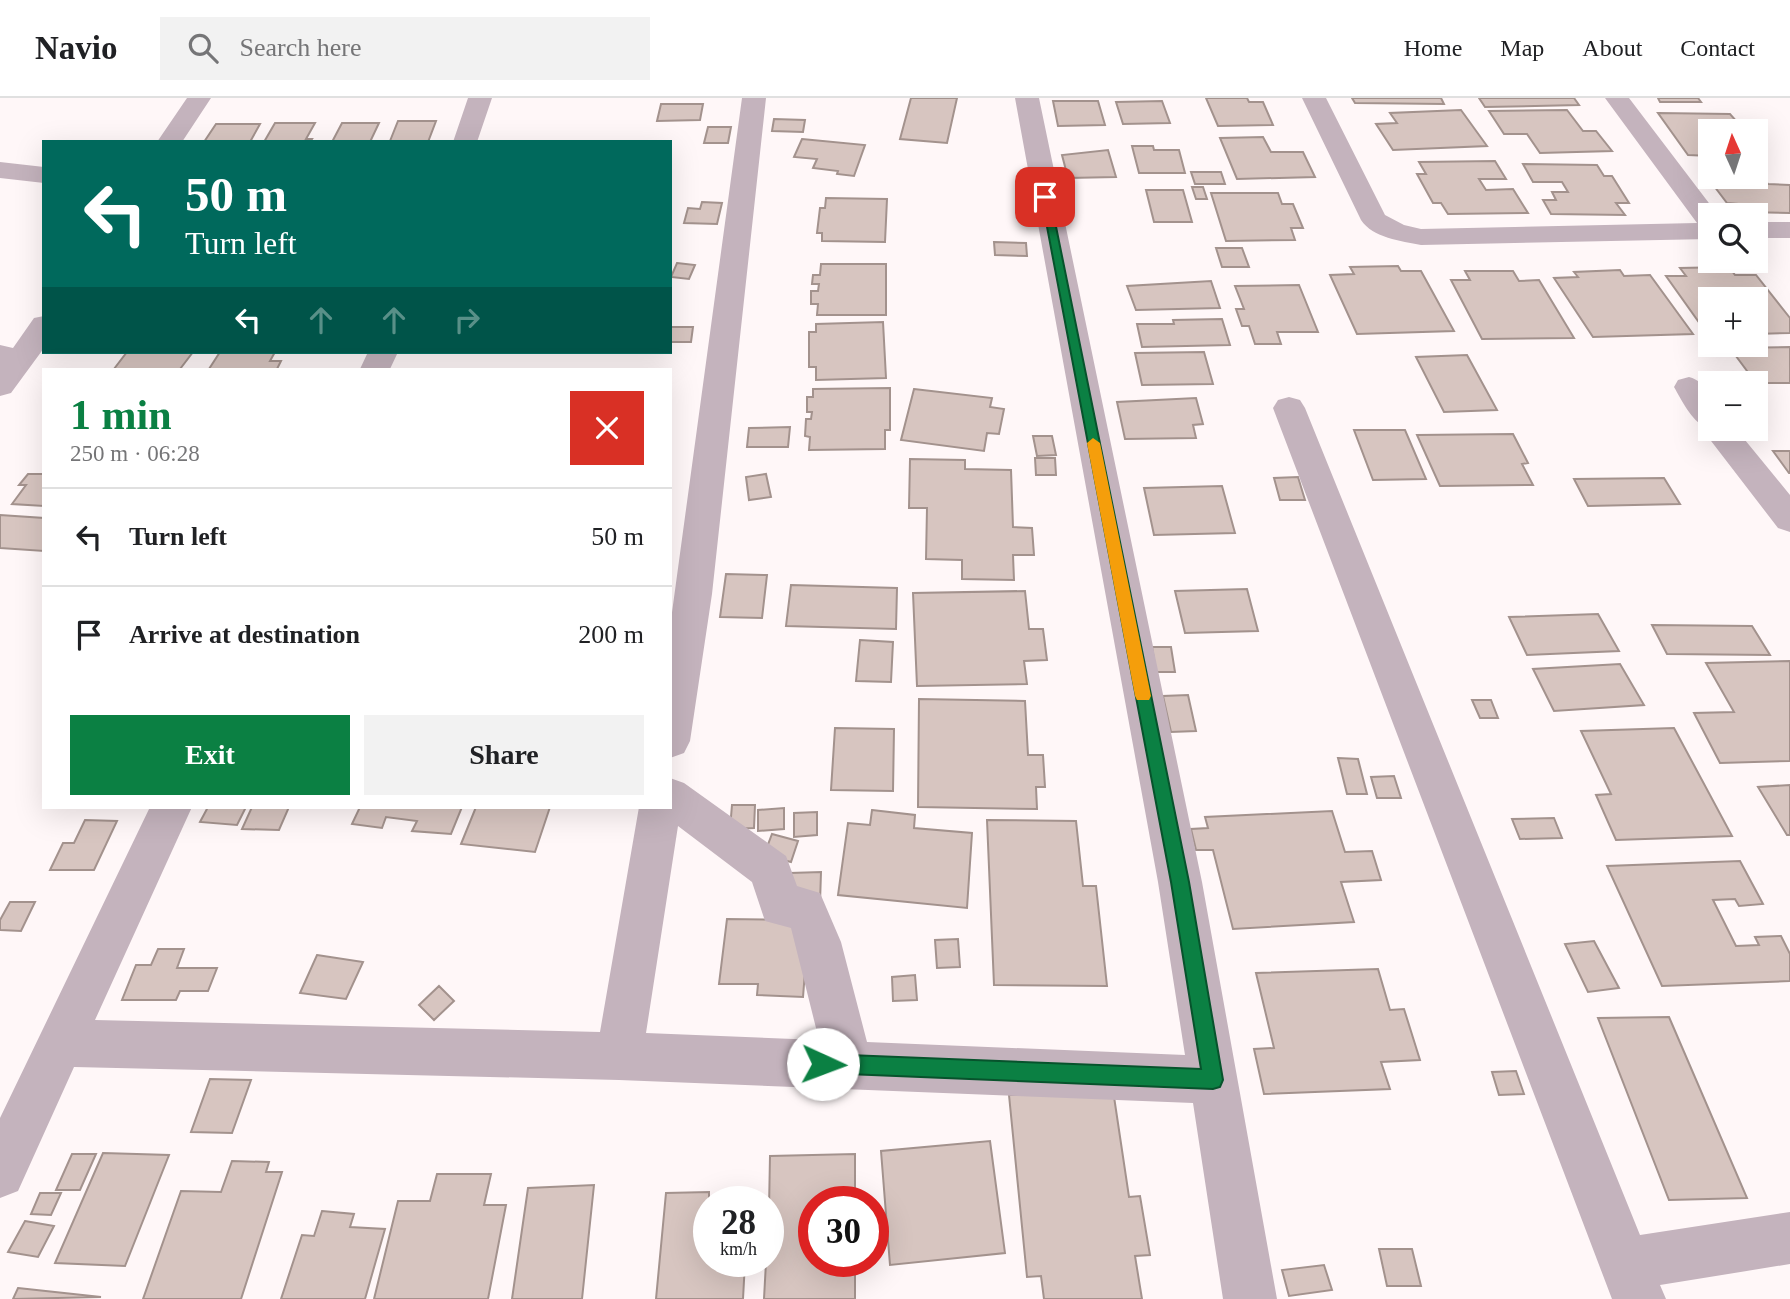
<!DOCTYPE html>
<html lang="en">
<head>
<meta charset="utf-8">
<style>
	:root { --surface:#fff; --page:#f2f2f2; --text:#202124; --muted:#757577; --line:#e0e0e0; --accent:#0b8043 }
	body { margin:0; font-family:Georgia,serif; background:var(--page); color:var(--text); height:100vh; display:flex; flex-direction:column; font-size:26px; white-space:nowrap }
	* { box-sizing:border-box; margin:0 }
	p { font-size:23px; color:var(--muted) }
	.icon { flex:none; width:38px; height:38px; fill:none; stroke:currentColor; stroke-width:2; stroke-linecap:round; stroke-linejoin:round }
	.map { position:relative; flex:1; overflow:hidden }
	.sheet { position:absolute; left:42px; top:270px; width:630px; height:441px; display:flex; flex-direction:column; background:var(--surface); border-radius:0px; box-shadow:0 7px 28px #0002 }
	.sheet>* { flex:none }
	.banner { position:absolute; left:42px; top:42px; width:630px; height:214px; border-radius:0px; box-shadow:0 7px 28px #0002; background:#00695c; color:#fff; overflow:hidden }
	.needle { width:46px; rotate:357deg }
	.buttons { position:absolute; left:1698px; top:21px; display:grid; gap:14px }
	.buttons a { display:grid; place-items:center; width:70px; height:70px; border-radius:0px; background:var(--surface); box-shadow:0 7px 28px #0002; font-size:35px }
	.speed { position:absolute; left:693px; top:1088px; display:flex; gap:14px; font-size:35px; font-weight:700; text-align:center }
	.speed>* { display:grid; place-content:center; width:91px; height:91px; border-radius:50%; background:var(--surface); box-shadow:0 7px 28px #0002; line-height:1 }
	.speed small { font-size:18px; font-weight:400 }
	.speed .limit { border:10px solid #d22; background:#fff; color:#111 }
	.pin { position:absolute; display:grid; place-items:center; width:60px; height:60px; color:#fff; margin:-30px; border-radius:14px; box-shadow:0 4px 10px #0006 }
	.me { position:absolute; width:77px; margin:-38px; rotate:92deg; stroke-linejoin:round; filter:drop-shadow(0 0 5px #0008) }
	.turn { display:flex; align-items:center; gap:24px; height:147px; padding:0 28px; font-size:32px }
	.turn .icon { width:91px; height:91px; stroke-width:2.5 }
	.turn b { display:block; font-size:49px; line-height:60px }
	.lanes { display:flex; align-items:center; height:66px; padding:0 28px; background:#0003; justify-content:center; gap:35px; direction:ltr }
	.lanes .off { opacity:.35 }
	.round { display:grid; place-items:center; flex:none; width:74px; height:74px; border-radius:0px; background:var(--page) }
	.overview { display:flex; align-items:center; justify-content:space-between; height:119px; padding:0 28px }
	h1 { font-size:42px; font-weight:700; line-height:52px; color:var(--accent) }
	.primary-button { display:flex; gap:14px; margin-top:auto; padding:14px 28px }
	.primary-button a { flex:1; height:80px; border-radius:0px; background:var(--accent); color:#fff; font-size:28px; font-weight:700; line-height:80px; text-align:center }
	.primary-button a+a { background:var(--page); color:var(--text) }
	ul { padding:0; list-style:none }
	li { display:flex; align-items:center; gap:21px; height:98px; padding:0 28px; border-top:2px solid var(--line) }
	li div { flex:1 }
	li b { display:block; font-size:26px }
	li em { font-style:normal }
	header { display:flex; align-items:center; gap:42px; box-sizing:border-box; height:98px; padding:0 35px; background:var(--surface); border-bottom:2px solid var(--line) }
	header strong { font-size:33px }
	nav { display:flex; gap:38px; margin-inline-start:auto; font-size:24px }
	.search { width:490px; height:63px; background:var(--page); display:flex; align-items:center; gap:18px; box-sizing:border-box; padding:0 24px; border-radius:0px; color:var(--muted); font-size:26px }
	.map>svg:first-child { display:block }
</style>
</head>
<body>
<header>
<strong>Navio</strong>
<div class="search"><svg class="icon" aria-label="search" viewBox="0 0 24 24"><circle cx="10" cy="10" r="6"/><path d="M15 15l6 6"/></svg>Search here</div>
<nav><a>Home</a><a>Map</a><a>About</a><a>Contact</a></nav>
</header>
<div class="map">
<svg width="1790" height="1201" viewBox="0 0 1790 1201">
	<rect width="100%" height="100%" fill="#fff7f8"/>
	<path fill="#d7c5c0" stroke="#a3928d" stroke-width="2" d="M911,0H957L947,45L900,41Z
		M1206,0H1247L1249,4H1263L1273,27L1218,28Z
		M1352,0H1441L1444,6L1355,5Z
		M1479,0H1574L1579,7L1485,9Z
		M1658,0H1698L1701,4H1660Z
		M1053,3H1098L1105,27L1058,28Z
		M1162,3L1170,25L1123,26L1116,4Z
		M661,6H703L700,22L657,23Z
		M1461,12L1487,48L1393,52L1376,26L1397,25L1390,15Z
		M1567,12L1583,33H1596L1612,53L1540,55L1527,36H1504L1489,13Z
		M1658,15L1730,16L1745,33H1710V58L1688,57Z
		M774,21L805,22L803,34L772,33Z
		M398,23H436L428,44H385L390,43Z
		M275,25H315L306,41H312L310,44H264Z
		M342,25H379L370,44H332Z
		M216,26H260L250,44H204Z
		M708,29H731L728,45H704Z
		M1263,39L1271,54H1303L1315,79L1237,81L1220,40Z
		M802,41L865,47L854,78L837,76L838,73L813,70L817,61L794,59Z
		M1132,48H1153L1154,52H1179L1185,75H1139Z
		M1108,52L1116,79L1068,80L1062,57Z
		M1495,63L1506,81H1479L1486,92L1513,91L1528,115L1448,116L1441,105H1433L1417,76H1426L1419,64Z
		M1523,66L1597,67L1604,78H1612L1629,105H1616L1625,117L1551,116L1543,102H1556L1552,94H1568L1562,84H1533Z
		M1755,71L1768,86L1790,87V115L1744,114L1738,106L1727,105L1708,80L1755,79Z
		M1191,74H1221L1225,86H1195Z
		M1192,89H1203L1207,101H1196Z
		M1146,92H1183L1192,124H1154Z
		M1211,95H1278L1282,106H1293L1303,130H1291L1295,142L1226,143Z
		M826,100L887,101L885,144L822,143V135H817L820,110H825Z
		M702,104L722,105L717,126L684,125L688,110L700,111Z
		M994,144L1026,145L1027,158L995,157Z
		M1216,150H1242L1249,169H1222Z
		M677,165L695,167L689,181L671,179Z
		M821,166H886V217H817L818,206H811V193H818L819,186H812L813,177H820Z
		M1398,168L1401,173H1421L1454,233L1357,236L1330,177L1354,176L1350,169Z
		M1729,169L1735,177H1756L1790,220V235L1755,236V201H1710L1708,237L1666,178H1686L1680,170Z
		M1620,172L1624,178L1650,177L1693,236L1593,239L1554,180L1578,179L1574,174Z
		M1465,173H1513L1519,183L1539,182L1574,240L1482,241L1451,182H1470Z
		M1211,183L1220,210L1136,212L1127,188Z
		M1299,187L1318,234H1277L1281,246H1255L1249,228H1242L1236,211H1244L1235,188Z
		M1222,221L1230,247L1142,249L1137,226H1174L1173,222Z
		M883,224L886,280L816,282V269H809V234H816V226Z
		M671,229H693L691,244H670Z
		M1790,249V285H1756L1730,250Z
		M127,254H193L180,271H114Z
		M220,254H275L270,263H281L277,271H209Z
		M1204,254L1213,286L1142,287L1135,255Z
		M1467,257L1497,312L1444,314L1416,259Z
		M890,290V332H885V351L809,352L810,339L805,338L806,321H811L812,314H807V299H813V291Z
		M914,291L992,300L990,309L1004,311L999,336L987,335L984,353L901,342Z
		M1196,300L1203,326L1193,327L1196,340L1125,341L1117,304Z
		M790,329L788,349H747L749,330Z
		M1354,332H1405L1426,381L1373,382Z
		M1513,336L1528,365L1522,366L1533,387L1440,388L1417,337Z
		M1033,338H1052L1056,357L1037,358Z
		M1773,353H1790V375H1789Z
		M1035,360H1055L1056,377H1036Z
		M910,361L965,362V371L1011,372L1013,429L1032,430L1034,457H1013L1014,482L962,481V462L926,461L927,410H909Z
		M28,376H44V408L12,406L26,387H19Z
		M766,376L771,399L749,402L746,379Z
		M1298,379L1305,402H1280L1274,380Z
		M1664,380L1680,406L1588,408L1574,381Z
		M1222,388L1235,435L1154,437L1144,390Z
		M0,417L44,420V453L0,450Z
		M726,476L767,477L762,520L720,519Z
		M791,487L897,490L896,531L786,528Z
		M1247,491L1258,533L1185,535L1175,493Z
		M1025,493L1029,531H1043L1047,562L1024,563L1027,586L917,588L913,495Z
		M1598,516L1619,553L1527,557L1509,519Z
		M1652,527L1752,528L1770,557L1667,556Z
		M860,542L893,544L891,584L856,583Z
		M1152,549H1171L1175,574H1156Z
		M1790,563V663L1720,665L1694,615L1734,614L1706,565Z
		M1620,566L1644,607L1554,613L1533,571Z
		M1188,597L1196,633L1171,634L1163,598Z
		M919,601L1025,603L1028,657H1043L1045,689H1036L1037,711L918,709Z
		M1472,602H1491L1498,620H1480Z
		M835,630L894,631L893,693L831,692Z
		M1674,630L1732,738L1616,742L1596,697L1611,696L1581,633Z
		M1338,660L1358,661L1367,696H1347Z
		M1394,678L1401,700H1377L1371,679Z
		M1790,687V737H1787L1758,689Z
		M732,707H755L754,730L730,731Z
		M208,709H246L237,727L200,724Z
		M252,709H289L279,732L242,731Z
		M360,709H462L451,736L412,733L417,723L386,719L382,730L352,726Z
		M476,709H550L535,754L461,746Z
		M784,710V731L758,733V712Z
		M872,712L915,717L914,730L972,735L967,810L838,797L848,725L870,727Z
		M1332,713L1345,754L1372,753L1381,782L1341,784L1354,824L1233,831L1213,752H1196L1191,731L1208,730L1205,719Z
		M817,714V737L794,739V715Z
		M1554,720L1562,740L1520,741L1512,721Z
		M85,722L117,723L94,772H50L63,745H74Z
		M987,722L1076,723L1083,788H1096L1107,888L994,887Z
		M772,736L798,743L791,764L764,757Z
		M1740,763L1763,806L1739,808L1735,801L1713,802L1736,848L1759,847L1755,839L1781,838L1790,856V883L1662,888L1607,768Z
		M821,774L820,805H788L790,775Z
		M10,804H35L21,833L0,832V822Z
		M727,821L809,822L803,899L757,897L758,886H719Z
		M958,841L960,869L937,870L935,842Z
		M1594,843L1619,890L1588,894L1565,846Z
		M158,851H184L177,870H217L208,893H180L176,902H122L136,867H151Z
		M317,857L363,864L346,901L300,895Z
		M1378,871L1390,912L1404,911L1420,962L1381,964L1390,991L1264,996L1254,951L1274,950L1256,875Z
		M915,877L917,902L893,903L892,879Z
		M439,888L454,903L434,922L419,907Z
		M1669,919L1747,1100L1669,1102L1598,920Z
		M1516,973L1524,996L1499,997L1492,974Z
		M210,981L251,982L232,1035L191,1034Z
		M1113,992L1129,1099L1140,1098L1150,1157L1135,1158L1142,1201H1044L1041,1178L1027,1179L1009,997Z
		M990,1043L1005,1155L890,1167L881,1053Z
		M103,1055L169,1057L125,1168L55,1165Z
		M72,1056H96L80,1092H56Z
		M855,1056V1104H814V1164H855V1201H764L766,1164H768L770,1058Z
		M232,1063L269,1064L266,1074H282L241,1201H143L181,1093L221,1094Z
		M437,1076H491L484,1107H506L488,1201H374L398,1103H430Z
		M594,1087L582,1201H512L528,1090Z
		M709,1094V1164H745L743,1201H656L666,1095Z
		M40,1095H61L51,1117L31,1116Z
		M322,1113L354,1116L350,1129L385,1131L365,1201H281L302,1137L314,1138Z
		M25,1123L54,1128L38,1159L8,1154Z
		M1379,1151H1412L1421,1188H1387Z
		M1324,1167L1332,1192L1289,1198L1282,1172Z
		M18,1190L101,1199L13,1201Z"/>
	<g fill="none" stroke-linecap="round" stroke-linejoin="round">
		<path fill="#c4b3bd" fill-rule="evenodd" d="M187,0H211L182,44H157Z
			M468,0H492L477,44H453Z
			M742,0H766L712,496L690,643L684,655L670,660V529Z
			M1015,0H1039L1202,784L1277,1201H1223L1193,1005L619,982L74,969L18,1093L0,1100V1020L150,709H192L95,922L600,934L639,709H670V680L684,685L786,758L797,788L820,795L841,844L867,944L1185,957L1158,784ZM678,728L752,784L765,823L791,830L819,942L646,935Z
			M1302,0H1326L1385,117L1404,127L1421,131L1697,125L1605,0H1629L1718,117H1710V141L1421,147C1401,143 1373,140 1361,122Z
			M0,64L44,69V85L0,80Z
			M1755,124H1790V140H1755Z
			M44,218V250L11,295L0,298V247L13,250L34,220Z
			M368,254H398L390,271H360Z
			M1689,279C1714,286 1710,309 1710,331H1736L1790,397V434L1778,430L1708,339L1703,331L1705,328C1692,324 1681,301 1674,289L1678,282Z
			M1289,299L1300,302L1305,310L1640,1137L1790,1114V1166L1660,1187L1666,1201H1612L1273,310L1278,302Z"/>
	</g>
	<path fill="#0b8043" stroke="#07532c" stroke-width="2" d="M1041,97L1050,99L1189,784L1223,982L1220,989L1213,991L823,975L816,973L813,966L816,959L823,956L1201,971L1171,784Z"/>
	<path fill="#f59e0b" d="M1093,340L1100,345L1151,598L1149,602H1137L1135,598L1087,345Z"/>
</svg>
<div class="buttons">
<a><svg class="needle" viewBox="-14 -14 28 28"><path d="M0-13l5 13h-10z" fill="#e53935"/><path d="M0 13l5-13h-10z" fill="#757577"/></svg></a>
<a><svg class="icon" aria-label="search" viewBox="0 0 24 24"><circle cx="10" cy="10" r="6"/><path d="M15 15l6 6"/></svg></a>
<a>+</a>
<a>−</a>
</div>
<div class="speed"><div>28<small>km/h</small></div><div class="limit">30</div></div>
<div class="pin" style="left:1045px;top:99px;background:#d93025"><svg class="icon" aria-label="arrive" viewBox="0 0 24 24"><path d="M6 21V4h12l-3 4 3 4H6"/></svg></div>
<svg class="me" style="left:823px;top:966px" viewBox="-20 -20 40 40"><circle r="19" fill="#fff"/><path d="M0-13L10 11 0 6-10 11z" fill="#0b8043"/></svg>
<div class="banner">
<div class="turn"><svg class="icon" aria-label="left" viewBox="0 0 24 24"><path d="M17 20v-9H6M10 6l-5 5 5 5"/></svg><div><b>50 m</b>Turn left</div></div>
<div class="lanes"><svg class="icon" aria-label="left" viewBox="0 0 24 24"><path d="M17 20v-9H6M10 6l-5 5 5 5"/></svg><svg class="icon off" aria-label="ahead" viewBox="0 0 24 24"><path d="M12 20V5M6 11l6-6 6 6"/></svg><svg class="icon off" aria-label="ahead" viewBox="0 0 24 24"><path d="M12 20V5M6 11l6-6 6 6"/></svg><svg class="icon off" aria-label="right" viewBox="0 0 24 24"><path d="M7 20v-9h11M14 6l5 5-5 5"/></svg></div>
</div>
<section class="sheet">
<div class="overview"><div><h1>1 min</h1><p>250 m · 06:28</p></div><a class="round" style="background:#d93025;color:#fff"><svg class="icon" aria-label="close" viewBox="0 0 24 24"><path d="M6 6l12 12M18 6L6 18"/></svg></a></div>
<ul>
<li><svg class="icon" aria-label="left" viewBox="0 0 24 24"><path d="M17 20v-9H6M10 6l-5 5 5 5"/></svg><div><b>Turn left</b></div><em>50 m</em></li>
<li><svg class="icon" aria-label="arrive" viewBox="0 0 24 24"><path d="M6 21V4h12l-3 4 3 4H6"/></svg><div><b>Arrive at destination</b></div><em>200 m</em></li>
</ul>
<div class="primary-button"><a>Exit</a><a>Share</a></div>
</section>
</div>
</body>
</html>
